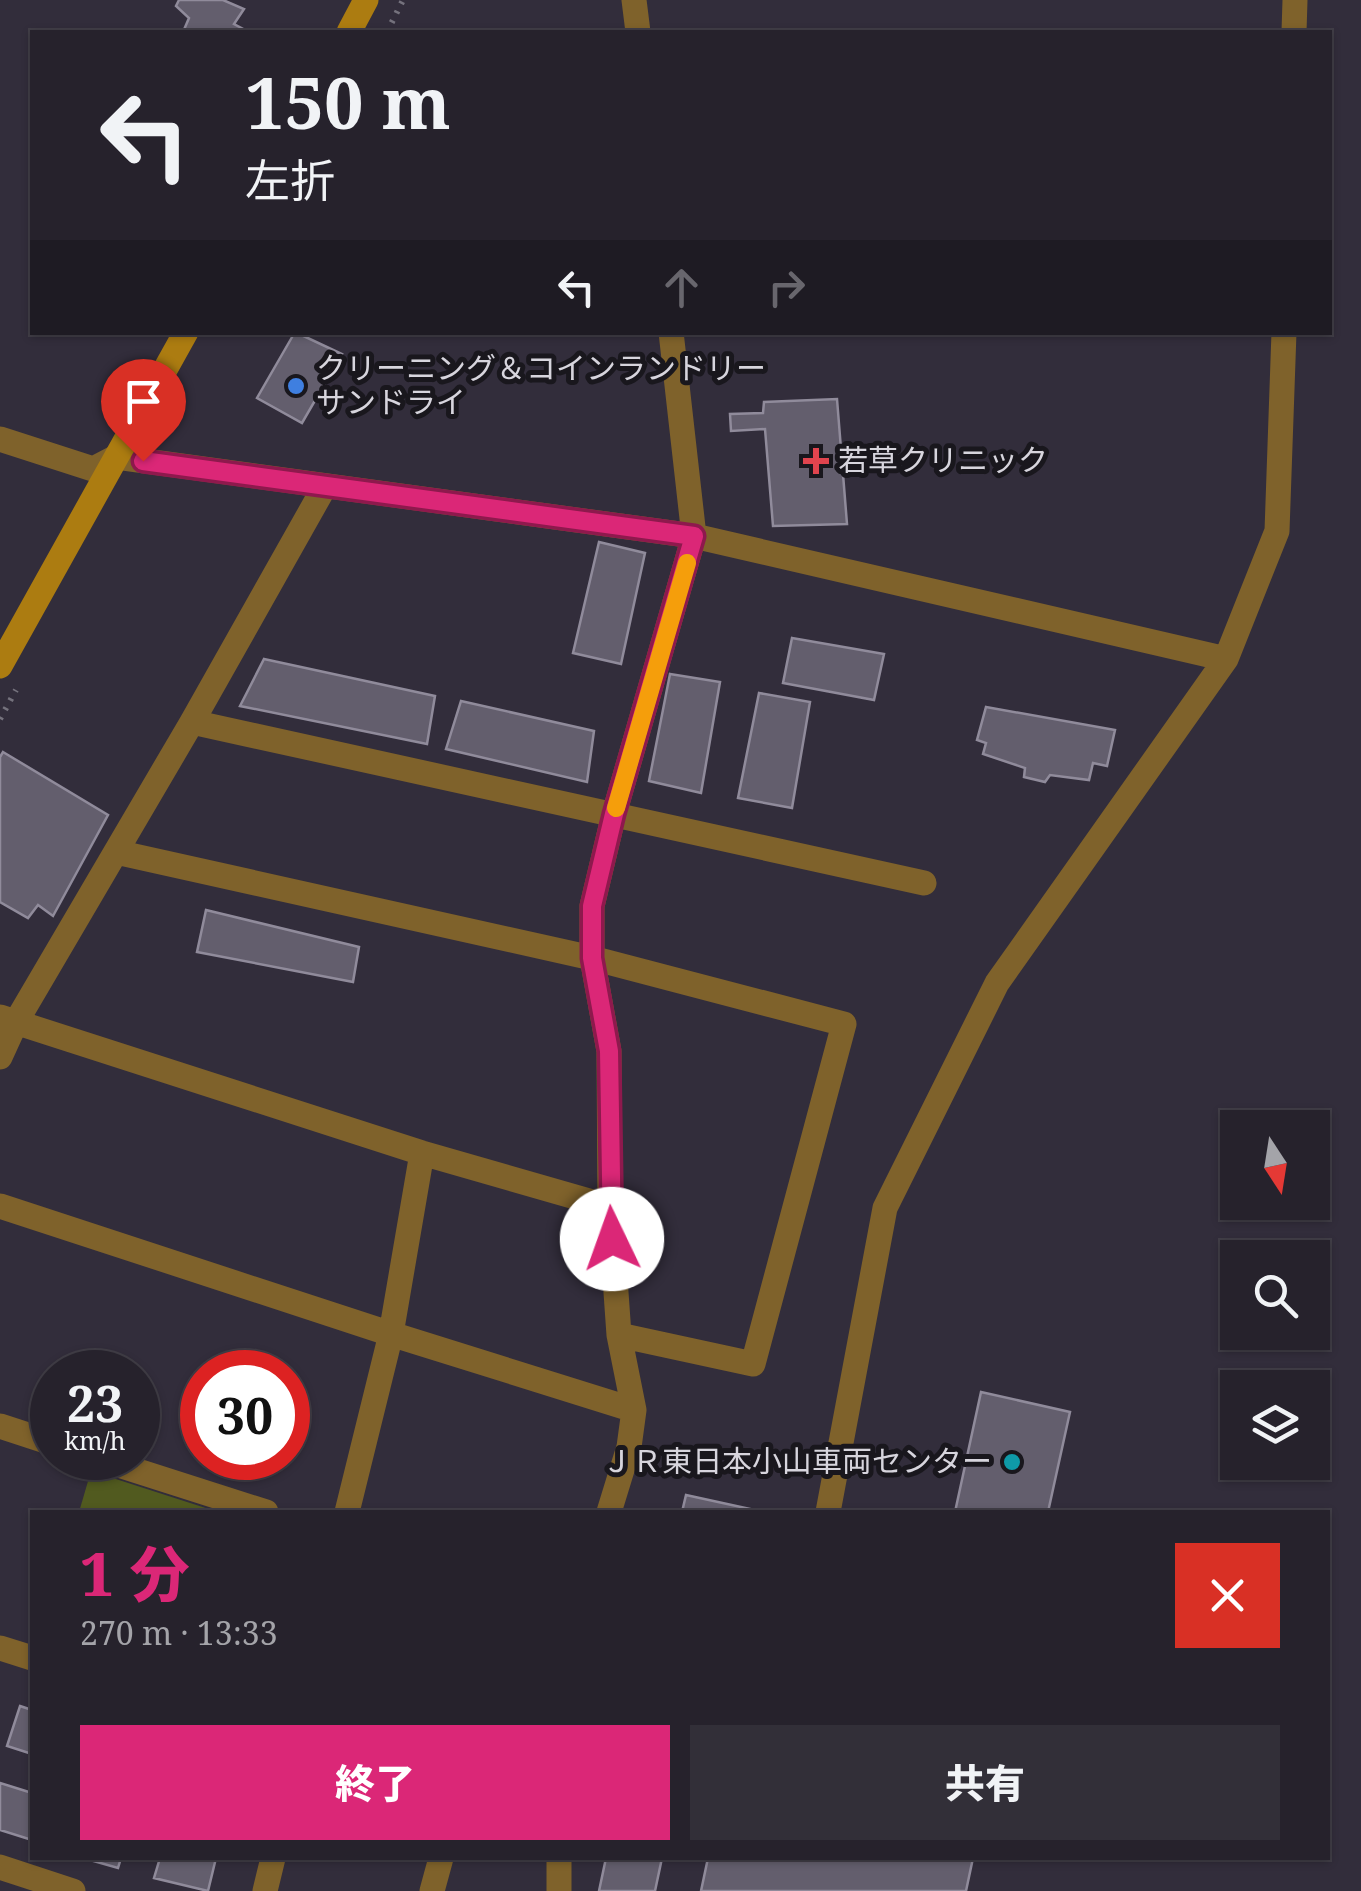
<!DOCTYPE html>
<html lang="ja">
<head>
<meta charset="utf-8">
<style>
	:root { --surface:#26222c; --page:#322f38; --text:#f1f3f6; --muted:#a4a4a9; --line:#423f48; --accent:#db2777 }
	body { margin:0; font-family:"Noto Serif","Noto Sans JP",serif; background:var(--page); color:var(--text); height:100vh; display:flex; flex-direction:column; font-size:38px; white-space:nowrap }
	* { box-sizing:border-box; margin:0 }
	p { font-size:32px; color:var(--muted) }
	.icon { flex:none; width:55px; height:55px; fill:none; stroke:currentColor; stroke-width:2; stroke-linecap:round; stroke-linejoin:round }
	.map { position:relative; flex:1; overflow:hidden }
	.panel { position:absolute; left:30px; top:1510px; width:1300px; height:350px; display:flex; flex-direction:column; background:var(--surface); border-radius:0px; box-shadow:0 2px 8px #0004,0 0 0 2px var(--line) }
	.panel>* { flex:none }
	.banner { position:absolute; left:30px; top:30px; width:1302px; height:305px; border-radius:0px; box-shadow:0 2px 8px #0004,0 0 0 2px var(--line); background:#26222c; color:var(--text); overflow:hidden }
	.needle { width:65px; rotate:168deg }
	.controls { position:absolute; left:1220px; top:1110px; display:grid; gap:20px }
	.controls a { display:grid; place-items:center; width:110px; height:110px; border-radius:0px; background:var(--surface); box-shadow:0 2px 8px #0004,0 0 0 2px var(--line); font-size:50px }
	.speed { position:absolute; left:30px; top:1350px; display:flex; gap:20px; font-size:50px; font-weight:700; text-align:center }
	.speed>* { display:grid; place-content:center; width:130px; height:130px; border-radius:50%; background:var(--surface); box-shadow:0 2px 8px #0004,0 0 0 2px var(--line); line-height:1 }
	.speed small { font-size:25px; font-weight:400 }
	.speed .limit { border:15px solid #d22; background:#fff; color:#111 }
	.pin { position:absolute; display:grid; place-items:center; width:85px; height:85px; color:#fff; margin:-102px -42px; border-radius:50% 50% 50% 0; rotate:-45deg; box-shadow:0 0 10px #0007 }
	.pin .icon { rotate:45deg }
	.me { position:absolute; width:110px; margin:-55px; rotate:357deg; stroke-linejoin:round; filter:drop-shadow(0 0 8px #0008) }
	.turn { display:flex; align-items:center; gap:35px; height:210px; padding:0 50px; font-size:45px }
	.turn .icon { width:130px; height:130px; stroke-width:2.5 }
	.turn b { display:block; font-size:70px; line-height:85px }
	.lanes { display:flex; align-items:center; height:95px; padding:0 50px; background:#0003; justify-content:center; gap:50px; direction:ltr }
	.lanes .off { opacity:.35 }
	.round { display:grid; place-items:center; flex:none; width:105px; height:105px; border-radius:0px; background:var(--page) }
	.headline { display:flex; align-items:center; justify-content:space-between; height:170px; padding:0 50px }
	h1 { font-size:60px; font-weight:800; line-height:75px; color:var(--accent) }
	.button { display:flex; gap:20px; margin-top:auto; padding:20px 50px }
	.button a { flex:1; height:115px; border-radius:0px; background:var(--accent); color:#fff; font-size:40px; font-weight:800; line-height:115px; text-align:center }
	.button a+a { background:var(--page); color:var(--text) }
	.map>svg:first-child { display:block }
</style>
</head>
<body>
<div class="map">
<svg width="1361" height="1891" viewBox="0 0 1361 1891">
	<rect width="100%" height="100%" fill="#322d3b"/>
	<path fill="#515a1f" d="M91,1471L218,1512H79Z"/>
	<path fill="#635e6d" stroke="#908b9b" stroke-width="2.5" d="M179,0H223L244,9L234,24L249,32H183L189,18L176,6Z
		M295,332L342,354L302,423L257,398Z
		M837,399L847,524L773,526L765,429L731,431L730,414L763,413L764,402Z
		M599,542L645,553L621,664L573,653Z
		M792,638L884,654L874,700L783,683Z
		M264,659L435,696L427,744L240,706Z
		M670,674L720,682L701,793L649,781Z
		M759,693L810,702L792,808L738,798Z
		M461,701L594,731L587,782L446,749Z
		M986,707L1115,730L1107,766L1093,763L1089,780L1050,775L1045,782L1024,777L1025,768L983,754L986,743L977,740Z
		M3,752L108,815L53,916L38,905L28,918L0,902V757Z
		M206,910L359,947L353,982L197,952Z
		M981,1392L1070,1412L1048,1512H955Z
		M686,1495L764,1512H682Z
		M20,1706L32,1710V1754L7,1746Z
		M0,1783L32,1793V1840L0,1830Z
		M83,1858H121L118,1868Z
		M160,1858H216L208,1891L154,1878Z
		M606,1858H662L655,1891H599Z
		M708,1858H973L966,1891H701Z"/>
	<g fill="none" stroke-linecap="round" stroke-linejoin="round">
		<path stroke="#75727d" stroke-width="6" stroke-dasharray="2.5 8" stroke-linecap="butt" d="M387,32L403,0
			M0,719L16,690"/>
		<path stroke="#7f622b" stroke-width="25" d="M634,0L638,32
			M1294,32L1295,0
			M0,439L93,469L116,457L694,536L1226,659
			M192,722L924,883
			M116,852L592,958L844,1024L753,1364L619,1335
			M0,1017L422,1153L610,1207
			M0,1057L16,1022L192,722L325,486
			M0,1206L391,1334L634,1410
			M0,1426L52,1443
			M97,1458L266,1512
			M347,1512L391,1334L422,1153
			M609,1512L629,1447L634,1410L619,1335L610,1207L609,1051L592,958V906L614,814L694,536L671,332
			M828,1512L885,1208L997,983L1226,659L1277,531L1284,332
			M0,1648L32,1658
			M0,1867L73,1891
			M265,1891L273,1858
			M432,1891L441,1858
			M559,1891V1858"/>
		<path stroke="#ac7c11" stroke-width="25" d="M349,32L366,0
			M0,666L186,332"/>
	</g>
	<g fill="none" stroke-linecap="round" stroke-linejoin="round">
		<defs>
			<path id="route" d="M143,461L694,536L614,814L592,906V958L609,1051L612,1239"/>
		</defs>
		<use href="#route" stroke="#8e194d" stroke-width="25"/>
		<use href="#route" stroke="#db2777" stroke-width="18"/>
		<path stroke="#f59e0b" stroke-width="18" d="M616,808L687,563"/>
	</g>
	<circle fill="#3f7fe0" stroke="#19171d" stroke-width="4" cx="296" cy="386" r="10"/>
	<path fill="#e0444e" stroke="#19171d" stroke-width="4" d="M811 446h10v10h10v10h-10v10h-10v-10h-10v-10h10z"/>
	<circle fill="#0f9aa8" stroke="#19171d" stroke-width="4" cx="1012" cy="1462" r="10"/>
	<g text-anchor="middle" stroke-width="10" stroke-linejoin="round" paint-order="stroke">
		<g font-size="30" fill="#d7d5dd" stroke="#19171d" text-anchor="start">
			<text x="316" y="379">クリーニング＆コインランドリー<tspan x="316" dy="34">サンドライ</tspan></text>
			<text x="838" y="471">若草クリニック</text>
			<text x="992" y="1472" text-anchor="end">ＪＲ東日本小山車両センター</text>
		</g>
	</g>
</svg>
<div class="controls">
<a><svg class="needle" viewBox="-14 -14 28 28"><path d="M0-13l5 13h-10z" fill="#e53935"/><path d="M0 13l5-13h-10z" fill="#a4a4a9"/></svg></a>
<a><svg class="icon" aria-label="search" viewBox="0 0 24 24"><circle cx="10" cy="10" r="6"/><path d="M15 15l6 6"/></svg></a>
<a><svg class="icon" aria-label="layers" viewBox="0 0 24 24"><path d="M12 4l9 5-9 5-9-5zM3 14l9 5 9-5"/></svg></a>
</div>
<div class="speed"><div>23<small>km/h</small></div><div class="limit">30</div></div>
<div class="pin" style="left:143px;top:461px;background:#d93025"><svg class="icon" aria-label="arrive" viewBox="0 0 24 24"><path d="M6 21V4h12l-3 4 3 4H6"/></svg></div>
<svg class="me" style="left:612px;top:1239px" viewBox="-20 -20 40 40"><circle r="19" fill="#fff"/><path d="M0-13L10 11 0 6-10 11z" fill="#db2777"/></svg>
<div class="banner">
<div class="turn"><svg class="icon" aria-label="left" viewBox="0 0 24 24"><path d="M17 20v-9H6M10 6l-5 5 5 5"/></svg><div><b>150 m</b>左折</div></div>
<div class="lanes"><svg class="icon" aria-label="left" viewBox="0 0 24 24"><path d="M17 20v-9H6M10 6l-5 5 5 5"/></svg><svg class="icon off" aria-label="ahead" viewBox="0 0 24 24"><path d="M12 20V5M6 11l6-6 6 6"/></svg><svg class="icon off" aria-label="right" viewBox="0 0 24 24"><path d="M7 20v-9h11M14 6l5 5-5 5"/></svg></div>
</div>
<section class="panel">
<div class="headline"><div><h1>1 分</h1><p>270 m · 13:33</p></div><a class="round" style="background:#d93025;color:#fff"><svg class="icon" aria-label="close" viewBox="0 0 24 24"><path d="M6 6l12 12M18 6L6 18"/></svg></a></div>
<div class="button"><a>終了</a><a>共有</a></div>
</section>
</div>
</body>
</html>
